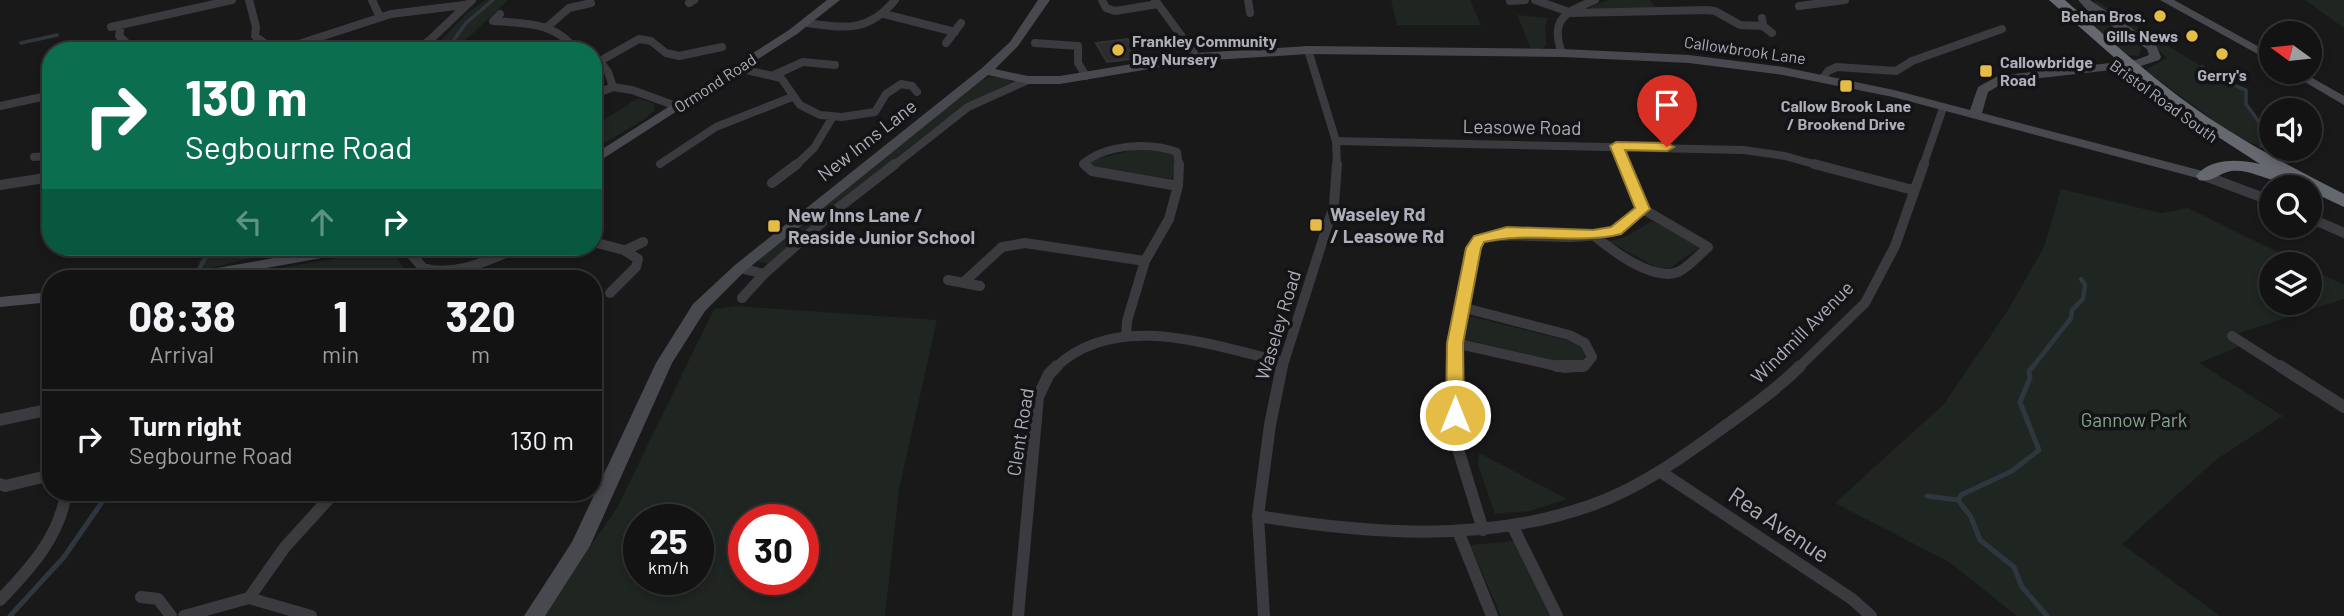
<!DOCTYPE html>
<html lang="en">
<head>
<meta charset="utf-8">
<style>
	:root { --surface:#131314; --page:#1c1c1d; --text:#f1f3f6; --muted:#9d9ea0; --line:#323234 }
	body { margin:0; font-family:Barlow,sans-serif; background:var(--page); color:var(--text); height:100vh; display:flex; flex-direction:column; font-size:26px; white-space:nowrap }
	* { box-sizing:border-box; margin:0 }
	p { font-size:23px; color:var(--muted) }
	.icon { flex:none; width:38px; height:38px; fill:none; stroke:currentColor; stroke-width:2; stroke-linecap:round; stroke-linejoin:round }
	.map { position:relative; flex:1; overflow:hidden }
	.side { position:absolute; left:42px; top:270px; width:560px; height:231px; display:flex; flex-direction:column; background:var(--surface); border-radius:28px; box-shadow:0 4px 10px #0003,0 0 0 2px var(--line) }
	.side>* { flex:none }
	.top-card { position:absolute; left:42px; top:42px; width:560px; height:214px; border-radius:28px; box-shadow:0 4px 10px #0003,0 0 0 2px var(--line); background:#0b6e4f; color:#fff; overflow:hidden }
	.needle { width:46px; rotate:285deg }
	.fabs { position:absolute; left:2259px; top:21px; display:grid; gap:14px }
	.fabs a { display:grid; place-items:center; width:63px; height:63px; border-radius:50%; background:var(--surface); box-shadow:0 4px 10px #0003,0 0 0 2px var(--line); font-size:35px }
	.speed { position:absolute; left:623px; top:504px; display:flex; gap:14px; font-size:35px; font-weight:700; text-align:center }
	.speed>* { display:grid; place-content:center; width:91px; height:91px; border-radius:50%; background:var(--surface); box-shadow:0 4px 10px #0003,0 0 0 2px var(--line); line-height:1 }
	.speed small { font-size:18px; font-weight:400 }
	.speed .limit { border:10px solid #d22; background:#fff; color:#111 }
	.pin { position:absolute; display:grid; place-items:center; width:60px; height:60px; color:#fff; margin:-72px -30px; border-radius:50% 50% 50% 0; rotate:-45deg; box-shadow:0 0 7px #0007 }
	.pin .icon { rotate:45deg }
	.me { position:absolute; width:77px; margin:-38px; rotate:0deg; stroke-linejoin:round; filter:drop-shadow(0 0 5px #0008) }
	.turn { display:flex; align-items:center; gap:24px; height:147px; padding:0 28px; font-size:32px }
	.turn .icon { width:91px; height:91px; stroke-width:2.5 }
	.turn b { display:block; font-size:49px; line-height:60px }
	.lanes { display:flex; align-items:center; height:66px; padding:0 28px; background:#0003; justify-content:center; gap:35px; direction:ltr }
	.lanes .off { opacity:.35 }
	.eta { display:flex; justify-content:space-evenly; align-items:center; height:119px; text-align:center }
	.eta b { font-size:42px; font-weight:700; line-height:49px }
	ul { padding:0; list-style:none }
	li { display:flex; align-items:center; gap:21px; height:98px; padding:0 28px; border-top:2px solid var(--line) }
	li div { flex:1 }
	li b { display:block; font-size:26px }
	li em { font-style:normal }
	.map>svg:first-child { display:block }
</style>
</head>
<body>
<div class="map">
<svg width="2344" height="616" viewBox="0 0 2344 616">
	<rect width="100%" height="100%" fill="#19191a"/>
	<path fill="#1f2520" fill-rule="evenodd" d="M486,0H508L454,51H431L466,14Z
		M1391,0H1470L1481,25H1397Z
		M1608,0H1650L1656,9L1593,11L1589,8Z
		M2095,0L2226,82L2246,90L2247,105L2270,137V142L2261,146L2239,139L2145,70L2167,58L2149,41L2095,6Z
		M2305,0H2344V28Z
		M2072,8L2085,10L2141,47L2139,56L2127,55Z
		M1517,15L1548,18L1545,26L1546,45L1542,49H1531Z
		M990,77L1006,78L1012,82C968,101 933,128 896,158C852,192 810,227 769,264L759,262V258L982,80Z
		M638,98L654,104V111L643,120L593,150V127Z
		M1140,148L1173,154L1176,161L1172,179L1093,169L1089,161Z
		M2061,189L2161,213L2188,208L2302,264H2272V303H2310V268L2344,285V299L2233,335L2245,344L2199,363L2283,416L2217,459L2122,544L2220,616H2017L1949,562L1835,503L1944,404L2008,310L2044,247Z
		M1652,221L1679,233L1701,246L1670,268L1659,269L1608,241L1625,237Z
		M213,247H267L251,258L207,269L198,262Z
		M382,250L394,253L407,274L374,278H256L253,273Z
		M736,306L937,320L899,489L885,616H541L617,508L714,309ZM639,520H698V579H639ZM744,520H803V579H744Z
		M1469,316L1581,344L1586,352L1584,361L1563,363L1464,339Z
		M1479,453L1567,499L1530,511L1495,514L1478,465Z
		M1515,541L1550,616H1501L1470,545Z"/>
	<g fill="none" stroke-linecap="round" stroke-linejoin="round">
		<path stroke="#2f363e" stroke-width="3.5" d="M21,43L57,35
			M446,51L466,23L493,0
			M2202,67L2226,82L2246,90V104L2270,137V142L2261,146"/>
		<path stroke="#2f363e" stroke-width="4.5" d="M194,278L207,255L242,247
			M2032,368L2071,318L2072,310L2083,299L2085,285L2081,279"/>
		<path stroke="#2f363e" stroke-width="5" d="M2033,366L2029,371L2030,378L2020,402L2039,450L2012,471L1961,495L1958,500L1971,517L1980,540L2014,567L2022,587L2047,616
			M1927,496L1958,500
			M10,616L64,557L109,492"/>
	</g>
	<path fill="#2c2c2e" stroke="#333336" stroke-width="2" d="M1128,39L1139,58L1107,62L1096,43Z"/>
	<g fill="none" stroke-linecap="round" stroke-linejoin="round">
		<path stroke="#3a3a3f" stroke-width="8" d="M249,0L256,27L255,36L275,51
			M372,0L379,15
			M1102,0L1106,8L1115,11L1158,4
			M1155,0L1197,57
			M1248,0L1250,13
			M1535,0L1572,13L1707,10L1715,11L1740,25L1763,26
			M1510,1L1525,0
			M689,3L694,0
			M1799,6L1845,0
			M500,14L493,21C524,23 557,22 576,51
			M884,14L955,32
			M1762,18L1763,26L1772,33
			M806,23C845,28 868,33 895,0
			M121,25L119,36L135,51
			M111,27L232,0
			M546,28L569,8L591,3
			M946,43L961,23
			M1035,43L1078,46V63L1086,76
			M1308,50L1336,141L1337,166
			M277,51L391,14L464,5
			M414,51L430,40L472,0
			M1562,53C1549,19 1566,12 1595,0
			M593,60L600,61L608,72L613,87L632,90L679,107
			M600,61L639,39L651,41L666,53L679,56L722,47
			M738,68L781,78L800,105L820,115L842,117L875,112L886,94L901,84L912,86L917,92
			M774,75L803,62L835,65
			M1823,78L1828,71L1837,67L1896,71L1912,61L2002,29
			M593,95L613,87
			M0,106L51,95
			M1336,141L1743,150L1785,156L1821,166
			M1616,146L1624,166
			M34,157L51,156
			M660,164L716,127L792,97
			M795,166L814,148L832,118
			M893,166L968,107L1028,80
			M1085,166L1084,163C1107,144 1150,142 1177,152L1179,166
			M1923,166L1943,108"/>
		<path stroke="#3a3a3f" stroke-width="10" d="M1084,164L1092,171L1178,186
			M1814,164L1913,190
			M2205,176L2272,201
			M772,183L797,164
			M0,185L51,177
			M1178,186L1179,164
			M2310,218L2344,233
			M1593,235C1612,250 1652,282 1678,272C1689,267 1699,255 1708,247L1643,209
			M593,242L624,250L638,259L636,267L610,293
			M405,247L423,268C456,278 490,259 520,247
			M525,247L533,251H551
			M626,250L643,242
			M740,268L764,274L837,209L895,164
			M948,280L980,286
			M964,282L1002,247L1025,243L1145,261
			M742,298L764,274
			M1461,307L1569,335L1585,343L1592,357L1585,366L1565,368
			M2232,336L2282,368
			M1126,337L1127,321L1145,261L1169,219L1178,186
			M1455,343L1565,368
			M1055,368C1116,309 1213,346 1283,362
			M1282,368L1334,205L1337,164
			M1455,368V343L1473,248L1479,239C1522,229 1580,246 1617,229C1627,225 1635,216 1643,209L1624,164
			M1798,368L1865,303L1895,246L1924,164"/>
		<path stroke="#3a3a3f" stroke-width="12" d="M1455,366V439L1483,530
			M1557,366H1583
			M2280,366L2344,407
			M0,420L51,409
			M1661,472L1852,599L1871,616
			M0,484L5,486L51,475
			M498,492L511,497
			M1258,516C1367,534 1483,543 1589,506C1636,490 1677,461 1717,432C1746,411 1775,391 1800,366
			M1513,527L1557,616
			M1458,531L1492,616
			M141,597L158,599L171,616
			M249,598L285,547L335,492
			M0,600C29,570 61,535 66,492
			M184,616L249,598L311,616
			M1018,616L1038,397L1049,374L1057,366
			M1264,616L1258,516L1270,425L1282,366"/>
		<path fill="#48494f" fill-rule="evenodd" d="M827,0H840L797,34L593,165V155L789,30Z
			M1038,0H1050L1018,46L995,69L1028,76H1060L1197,53L1308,46L1562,49L1689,55L1783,67L1894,90L1970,110L1978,87L1998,76L2136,60L2149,55L2147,49L2087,10L2078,0H2090L2156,45L2161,57L2159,60L2138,67L2005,82L1988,92L1982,113L2210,173L2212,176L2205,180L1893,97L1783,75L1689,63L1562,57L1308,54L1197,61L1060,84H1028L988,75L745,271L705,311L672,363L590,546L545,616H524L572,542L656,363L693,304L735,265L982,68L1010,42Z
			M2160,0H2174L2272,54V62Z
			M2288,72H2302L2344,96V105Z
			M337,247H367L360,251L212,278H180L188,273Z
			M51,292V302L0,307V297Z"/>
		<path fill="#666870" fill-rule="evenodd" d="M2049,0H2065C2107,38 2150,76 2196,109C2243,142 2293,168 2344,194V207L2310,191V187H2303L2285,178L2277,181C2262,178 2248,169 2231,171C2219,173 2212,183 2199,180L2196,176C2210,158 2239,159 2260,164L2167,104Z"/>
	</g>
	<path fill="#e5bd46" stroke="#957b2e" stroke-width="2" d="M1616,142L1667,143L1674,147L1667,151L1625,150L1650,209L1621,234C1576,245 1529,231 1484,242L1481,248L1463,343L1464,415L1455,421L1449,419L1446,415L1447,343L1466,248L1474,236L1507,227L1593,230L1611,227L1635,208L1610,146Z"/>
	<g fill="#e5bd46" stroke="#141315" stroke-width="2.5">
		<circle cx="2160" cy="16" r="7"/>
		<circle cx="2192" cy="36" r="7"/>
		<circle cx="1118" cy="50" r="7"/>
		<circle cx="2222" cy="54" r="7"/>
		<rect x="1979" y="64" width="14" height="14" rx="3.5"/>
		<rect x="1839" y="79" width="14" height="14" rx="3.5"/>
		<rect x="1309" y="218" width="14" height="14" rx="3.5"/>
		<rect x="767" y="219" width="14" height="14" rx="3.5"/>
	</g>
	<g text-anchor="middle" stroke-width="7" stroke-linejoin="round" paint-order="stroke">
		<g font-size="16" font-weight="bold" fill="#acafb9" stroke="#141315" text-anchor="end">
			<text x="2146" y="22">Behan Bros.</text>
			<text x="2178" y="42">Gills News</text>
			<text x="1132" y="47" text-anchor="start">Frankley Community<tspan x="1132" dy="18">Day Nursery</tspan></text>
			<text x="2000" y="68" text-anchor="start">Callowbridge<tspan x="2000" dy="18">Road</tspan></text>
			<text x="2222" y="81" text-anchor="middle">Gerry's</text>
			<text x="1846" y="112" text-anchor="middle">Callow Brook Lane<tspan x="1846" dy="18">/ Brookend Drive</tspan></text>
		</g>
		<g font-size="16" fill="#acafb9" stroke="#141315">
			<text transform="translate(1745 50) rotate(8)" y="6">Callowbrook Lane</text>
			<text transform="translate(715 83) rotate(-33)" y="6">Ormond Road</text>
			<text transform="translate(2164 101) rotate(36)" y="6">Bristol Road South</text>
		</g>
		<g font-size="19" fill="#acafb9" stroke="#141315">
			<text transform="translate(1522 127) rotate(1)" y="7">Leasowe Road</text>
			<text transform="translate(867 140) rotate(-38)" y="7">New Inns Lane</text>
			<text transform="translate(1278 325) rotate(-73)" y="7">Waseley Road</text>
			<text transform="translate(1802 332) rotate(-45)" y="7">Windmill Avenue</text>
			<text transform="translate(1020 432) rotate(-81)" y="7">Clent Road</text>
		</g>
		<g font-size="19" font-weight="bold" fill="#acafb9" stroke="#141315" text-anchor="start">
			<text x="1330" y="221">Waseley Rd<tspan x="1330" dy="22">/ Leasowe Rd</tspan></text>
			<text x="788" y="222">New Inns Lane /<tspan x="788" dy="22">Reaside Junior School</tspan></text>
		</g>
		<g font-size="19" fill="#84a389" stroke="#141315">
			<text x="2134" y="427">Gannow Park</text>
		</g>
		<g font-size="23" fill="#acafb9" stroke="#141315">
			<text transform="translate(1779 525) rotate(34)" y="8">Rea Avenue</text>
		</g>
	</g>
</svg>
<div class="fabs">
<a><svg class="needle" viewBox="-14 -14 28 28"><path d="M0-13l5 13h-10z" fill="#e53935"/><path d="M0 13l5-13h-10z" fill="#9d9ea0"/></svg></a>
<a><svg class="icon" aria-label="sound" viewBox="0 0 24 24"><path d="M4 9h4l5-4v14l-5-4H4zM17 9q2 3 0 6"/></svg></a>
<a><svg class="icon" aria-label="search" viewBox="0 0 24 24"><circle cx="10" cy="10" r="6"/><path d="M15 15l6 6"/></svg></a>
<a><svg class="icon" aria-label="layers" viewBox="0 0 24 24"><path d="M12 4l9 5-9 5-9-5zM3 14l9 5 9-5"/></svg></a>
</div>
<div class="speed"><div>25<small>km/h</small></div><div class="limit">30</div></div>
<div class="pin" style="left:1667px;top:147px;background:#d93025"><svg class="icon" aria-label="arrive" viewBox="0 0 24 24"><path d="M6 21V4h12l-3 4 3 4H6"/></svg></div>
<svg class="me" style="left:1455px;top:415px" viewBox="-20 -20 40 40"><circle r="17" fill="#e5bd46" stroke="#fff" stroke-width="3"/><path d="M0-11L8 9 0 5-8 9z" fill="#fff"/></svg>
<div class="top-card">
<div class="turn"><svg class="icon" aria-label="right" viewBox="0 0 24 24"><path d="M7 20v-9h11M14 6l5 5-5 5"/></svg><div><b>130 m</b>Segbourne Road</div></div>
<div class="lanes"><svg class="icon off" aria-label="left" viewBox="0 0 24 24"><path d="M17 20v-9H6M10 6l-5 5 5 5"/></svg><svg class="icon off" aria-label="ahead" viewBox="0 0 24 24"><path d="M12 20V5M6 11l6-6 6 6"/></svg><svg class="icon" aria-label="right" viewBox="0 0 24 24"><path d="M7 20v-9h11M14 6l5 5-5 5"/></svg></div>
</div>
<section class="side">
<div class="eta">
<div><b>08:38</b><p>Arrival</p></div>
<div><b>1</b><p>min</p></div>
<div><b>320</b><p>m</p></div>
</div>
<ul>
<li><svg class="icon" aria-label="right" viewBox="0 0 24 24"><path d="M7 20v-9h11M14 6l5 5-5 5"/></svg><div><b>Turn right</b><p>Segbourne Road</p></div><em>130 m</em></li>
</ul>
</section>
</div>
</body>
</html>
